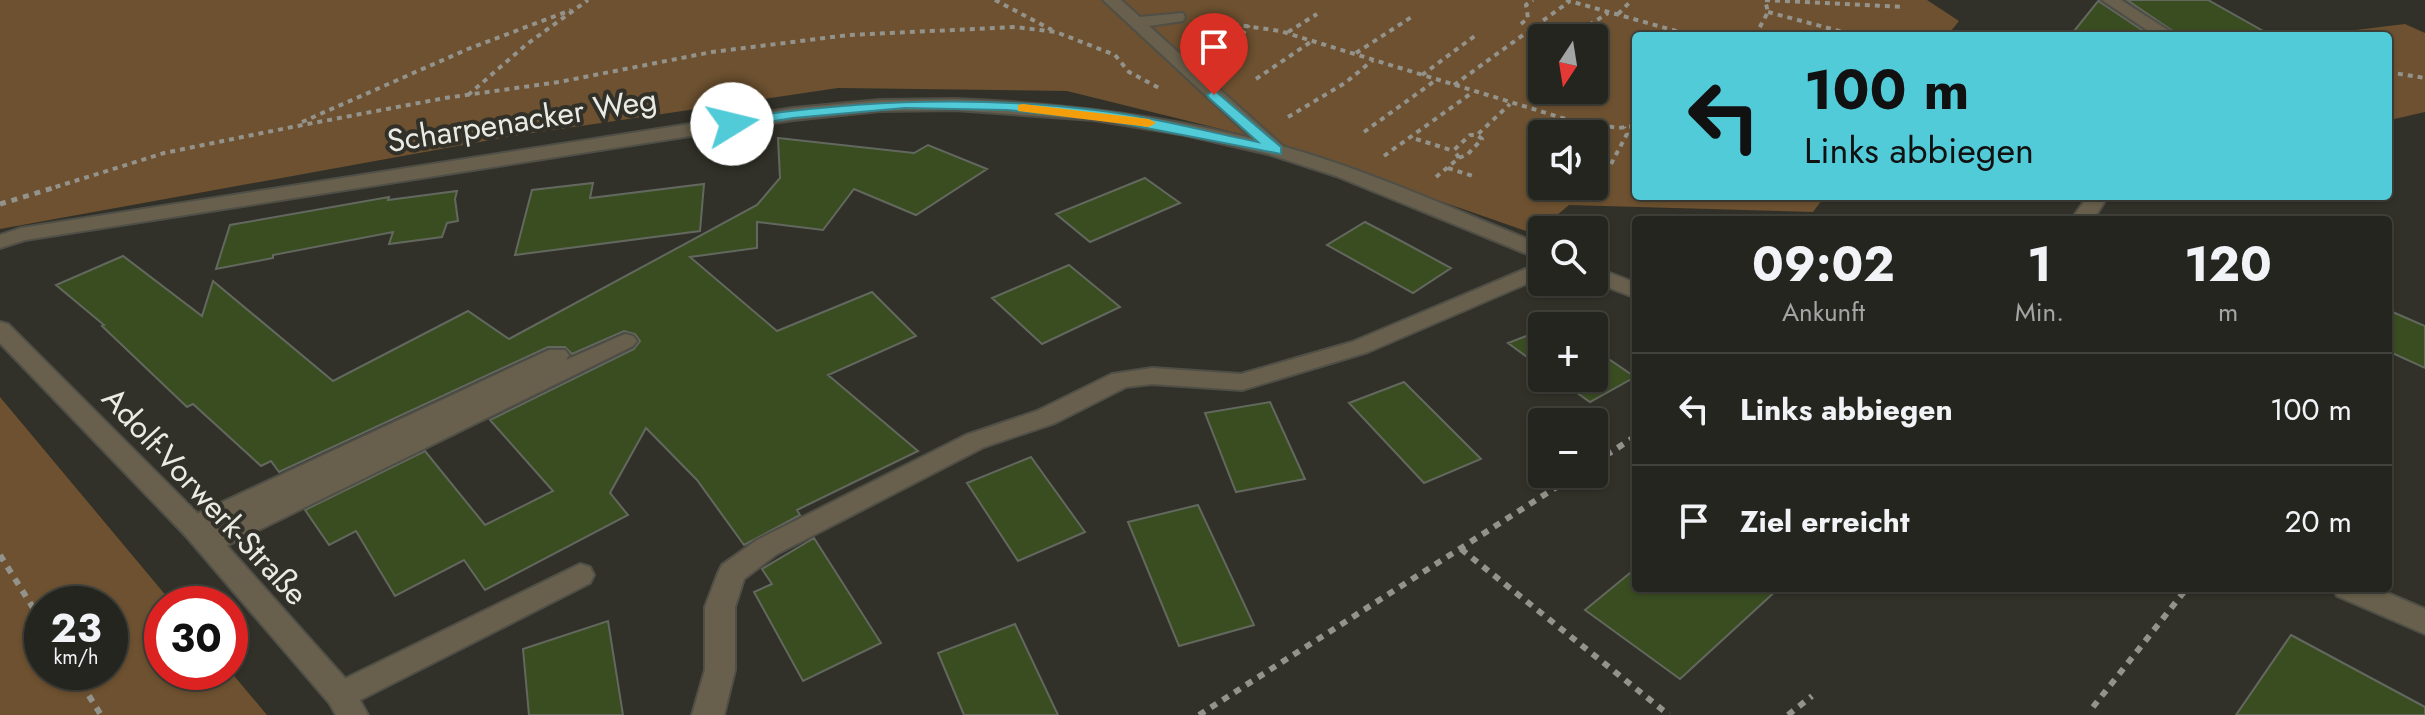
<!DOCTYPE html>
<html lang="de">
<head>
<meta charset="utf-8">
<style>
	:root { --surface:#25251f; --page:#31312c; --text:#f1f3f6; --muted:#a3a5a4; --line:#42423d }
	body { margin:0; font-family:Jost,sans-serif; background:var(--page); color:var(--text); height:100vh; display:flex; flex-direction:column; font-size:30px; white-space:nowrap }
	* { box-sizing:border-box; margin:0 }
	p { font-size:26px; color:var(--muted) }
	.icon { flex:none; width:44px; height:44px; fill:none; stroke:currentColor; stroke-width:2; stroke-linecap:round; stroke-linejoin:round }
	.map { position:relative; flex:1; overflow:hidden }
	.sheet { position:absolute; left:1632px; top:216px; width:760px; height:376px; display:flex; flex-direction:column; background:var(--surface); border-radius:8px; box-shadow:0 2px 6px #0004,0 0 0 2px var(--line) }
	.sheet>* { flex:none }
	.hud { position:absolute; left:1632px; top:32px; width:760px; height:168px; border-radius:8px; box-shadow:0 2px 6px #0004,0 0 0 2px var(--line); background:#52cbd9; color:#111; overflow:hidden }
	.needle { width:52px; rotate:192deg }
	.controls { position:absolute; left:1528px; top:24px; display:grid; gap:16px }
	.controls a { display:grid; place-items:center; width:80px; height:80px; border-radius:8px; background:var(--surface); box-shadow:0 2px 6px #0004,0 0 0 2px var(--line); font-size:40px }
	.speed { position:absolute; left:24px; top:586px; display:flex; gap:16px; font-size:40px; font-weight:700; text-align:center }
	.speed>* { display:grid; place-content:center; width:104px; height:104px; border-radius:50%; background:var(--surface); box-shadow:0 2px 6px #0004,0 0 0 2px var(--line); line-height:1 }
	.speed small { font-size:20px; font-weight:400 }
	.speed .limit { border:12px solid #d22; background:#fff; color:#111 }
	.pin { position:absolute; display:grid; place-items:center; width:68px; height:68px; color:#fff; margin:-82px -34px; border-radius:50% 50% 50% 0; rotate:-45deg; box-shadow:0 0 8px #0007 }
	.pin .icon { rotate:45deg }
	.me { position:absolute; width:88px; margin:-44px; rotate:81deg; stroke-linejoin:round; filter:drop-shadow(0 0 6px #0008) }
	.turn { display:flex; align-items:center; gap:28px; height:168px; padding:0 40px; font-size:36px }
	.turn .icon { width:104px; height:104px; stroke-width:2.5 }
	.turn b { display:block; font-size:56px; line-height:68px }
	.eta { display:flex; justify-content:space-evenly; align-items:center; height:136px; text-align:center }
	.eta b { font-size:48px; font-weight:700; line-height:56px }
	ul { padding:0; list-style:none }
	li { display:flex; align-items:center; gap:24px; height:112px; padding:0 40px; border-top:2px solid var(--line) }
	li div { flex:1 }
	li b { display:block; font-size:30px }
	li em { font-style:normal }
	.map>svg:first-child { display:block }
</style>
</head>
<body>
<div class="map">
<svg width="2425" height="715" viewBox="0 0 2425 715">
	<rect width="100%" height="100%" fill="#313129"/>
	<path fill="#6d5130" fill-rule="evenodd" d="M0,0H1927L1959,21L1947,36H1636V196H1825L1813,212L1569,205L1535,234L1261,139L1067,91L838,88L513,136L0,229ZM1542,38H1594V90H1542ZM1542,134H1594V186H1542Z
		M2405,24L2425,33V112L2390,120L2388,36H2306Z
		M0,397L173,604H162V672L230,671L267,715H0ZM110,604V672H42V604Z"/>
	<path fill="#3a4d21" stroke="#63685f" stroke-width="2" d="M2099,0L2100,2L2151,36H2070Z
		M2127,0H2208L2272,36H2180Z
		M778,138L914,153L928,145L987,169L916,215L854,189L823,230L757,222V248L690,257L777,331L872,292L916,336L828,375L918,451L797,510L800,515L744,545L697,480L646,428L610,493L628,515L485,590L464,560L395,596L356,531L329,545L305,510L425,451L485,525L553,491L490,420L634,349L640,341L635,334L624,331L572,354L565,347H548L279,472L271,461L261,466L193,404L187,407L102,326L104,325L56,285L123,256L202,316L213,281L333,381L468,311L509,339L757,205L780,178Z
		M1145,178L1180,203L1090,242L1056,214Z
		M593,183L590,198L704,184L700,231L515,255L532,190Z
		M457,191L455,199L458,221L447,223L442,237L389,244L393,232L273,255V258L216,269L230,225L389,197L388,200Z
		M1365,222L1403,242L1451,268L1413,293L1327,245Z
		M1069,265L1120,307L1042,344L992,298Z
		M2388,310L2425,326V368L2388,351Z
		M1542,330V368L1508,343Z
		M1594,349L1635,377L1590,402L1556,378H1594Z
		M1404,382L1481,459L1424,483L1349,403Z
		M1270,402L1305,479L1236,492L1205,413Z
		M1031,457L1085,532L1018,561L967,483Z
		M1198,505L1254,625L1179,646L1128,522Z
		M814,538L881,643L803,681L754,592L772,584L762,569Z
		M1636,568V588H1779L1680,679L1585,610Z
		M608,621L623,715H529L523,649Z
		M1015,624L1058,715H964L938,653Z
		M2291,635L2425,707V715H2236Z"/>
	<g fill="none" stroke-linecap="round" stroke-linejoin="round">
		<defs>
			<path id="lane" d="M1103,0H1121L1140,17L1183,13L1185,17L1183,21L1149,26L1283,146L1286,150L1283,154H1269Z
				M625,334L633,336L637,341L633,346L218,550L208,553L198,550L194,543L198,536L184,534L180,527L184,520L549,350H565L569,355L566,360Z
				M580,564L590,567L594,575L590,583L352,704L341,708L330,704L325,695L330,686Z"/>
			<path id="street" d="M2102,0H2121L2177,36H2156Z
				M955,99C1077,104 1199,119 1315,156C1393,181 1467,215 1542,245V260L1336,176L1268,154L1185,135L1094,120L955,110L880,111L793,120L25,240L0,248V235L21,228L793,108L880,100Z
				M2088,196H2108L2093,220H2071Z
				M1542,262V277L1368,352L1242,390L1152,384L1126,387L1055,423L984,447L777,554L744,579L735,607V670L724,715H692L705,670V607L718,573L722,565L757,540L966,435L1037,411L1112,374L1152,368L1241,374L1352,342Z
				M1594,267L1636,283V298L1594,282Z
				M0,322L8,324L204,520L352,686L368,715H336L330,704L184,534L0,343Z
				M2333,588H2376L2425,609V634L2337,596Z"/>
		</defs>
		<use href="#lane" stroke="#4f4f47" stroke-width="4"/>
		<use href="#street" stroke="#4f4f47" stroke-width="4"/>
		<path stroke="#93938c" stroke-width="4" stroke-dasharray="5 5" stroke-linecap="butt" d="M995,0L1052,30
			M1566,0L1694,36
			M1765,0L1903,7
			M1768,12L1858,36
			M1618,14L1632,0
			M1204,20L1280,31L1569,120L1618,128L1636,126
			M1521,24L1528,18L1526,5L1533,0
			M1288,32L1317,14
			M1242,35L1249,25
			M1572,36L1608,13
			M1755,36L1768,12L1765,0
			M1356,53L1413,16
			M2388,72L2425,78
			M1422,75L1476,35
			M1256,79L1312,41
			M1454,85L1570,1
			M468,95L527,44L588,0
			M1288,117L1345,83L1373,60
			M302,122L468,49L571,10
			M1364,132L1436,80
			M1562,134L1569,120
			M1416,139L1454,151
			M1384,156L1473,92
			M1459,158L1468,154L1482,139L1477,135
			M1542,162L1537,170L1542,176
			M1611,164L1627,134L1624,127
			M1448,168L1476,177
			M1436,177L1459,158L1454,150L1470,135H1477L1510,104
			M46,190L164,153L292,127L445,98L559,82L712,52L849,35L1015,27L1056,32L1115,55L1129,72L1161,89"/>
		<path stroke="#93938c" stroke-width="5" stroke-dasharray="6 6" stroke-linecap="butt" d="M0,204L53,188"/>
		<path stroke="#93938c" stroke-width="6" stroke-dasharray="7 7" stroke-linecap="butt" d="M1594,463L1636,436
			M1461,549L1669,715
			M0,555L42,622
			M74,672L101,715
			M2093,707L2187,588
			M1199,715L1577,474
			M1788,715L1812,696"/>
		<use href="#lane" fill="#68604c" fill-rule="evenodd"/>
		<use href="#street" fill="#68604c" fill-rule="evenodd"/>
	</g>
	<path fill="#52cbd9" stroke="#35848d" stroke-width="2" d="M1214,90L1281,147V154L1105,120L1007,110L905,108L793,118L732,128L724,124L732,119C855,100 978,95 1103,111C1155,117 1207,132 1258,142L1209,98L1207,95Z"/>
	<path fill="#f59e0b" d="M1023,104L1149,119L1156,123L1149,127L1018,111V105Z"/>
	<g text-anchor="middle" stroke-width="8" stroke-linejoin="round" paint-order="stroke">
		<g font-size="32" fill="#ebebe6" stroke="#313129">
			<text transform="translate(522 120) rotate(-9)" y="11">Scharpenacker Weg</text>
			<text transform="translate(205 496) rotate(47)" y="11">Adolf-Vorwerk-Straße</text>
		</g>
	</g>
</svg>
<div class="controls">
<a><svg class="needle" viewBox="-14 -14 28 28"><path d="M0-13l5 13h-10z" fill="#e53935"/><path d="M0 13l5-13h-10z" fill="#a3a5a4"/></svg></a>
<a><svg class="icon" aria-label="sound" viewBox="0 0 24 24"><path d="M4 9h4l5-4v14l-5-4H4zM17 9q2 3 0 6"/></svg></a>
<a><svg class="icon" aria-label="search" viewBox="0 0 24 24"><circle cx="10" cy="10" r="6"/><path d="M15 15l6 6"/></svg></a>
<a>+</a>
<a>−</a>
</div>
<div class="speed"><div>23<small>km/h</small></div><div class="limit">30</div></div>
<div class="pin" style="left:1214px;top:95px;background:#d93025"><svg class="icon" aria-label="arrive" viewBox="0 0 24 24"><path d="M6 21V4h12l-3 4 3 4H6"/></svg></div>
<svg class="me" style="left:732px;top:124px" viewBox="-20 -20 40 40"><circle r="19" fill="#fff"/><path d="M0-13L10 11 0 6-10 11z" fill="#52cbd9"/></svg>
<div class="hud">
<div class="turn"><svg class="icon" aria-label="left" viewBox="0 0 24 24"><path d="M17 20v-9H6M10 6l-5 5 5 5"/></svg><div><b>100 m</b>Links abbiegen</div></div>
</div>
<section class="sheet">
<div class="eta">
<div><b>09:02</b><p>Ankunft</p></div>
<div><b>1</b><p>Min.</p></div>
<div><b>120</b><p>m</p></div>
</div>
<ul>
<li><svg class="icon" aria-label="left" viewBox="0 0 24 24"><path d="M17 20v-9H6M10 6l-5 5 5 5"/></svg><div><b>Links abbiegen</b></div><em>100 m</em></li>
<li><svg class="icon" aria-label="arrive" viewBox="0 0 24 24"><path d="M6 21V4h12l-3 4 3 4H6"/></svg><div><b>Ziel erreicht</b></div><em>20 m</em></li>
</ul>
</section>
</div>
</body>
</html>
